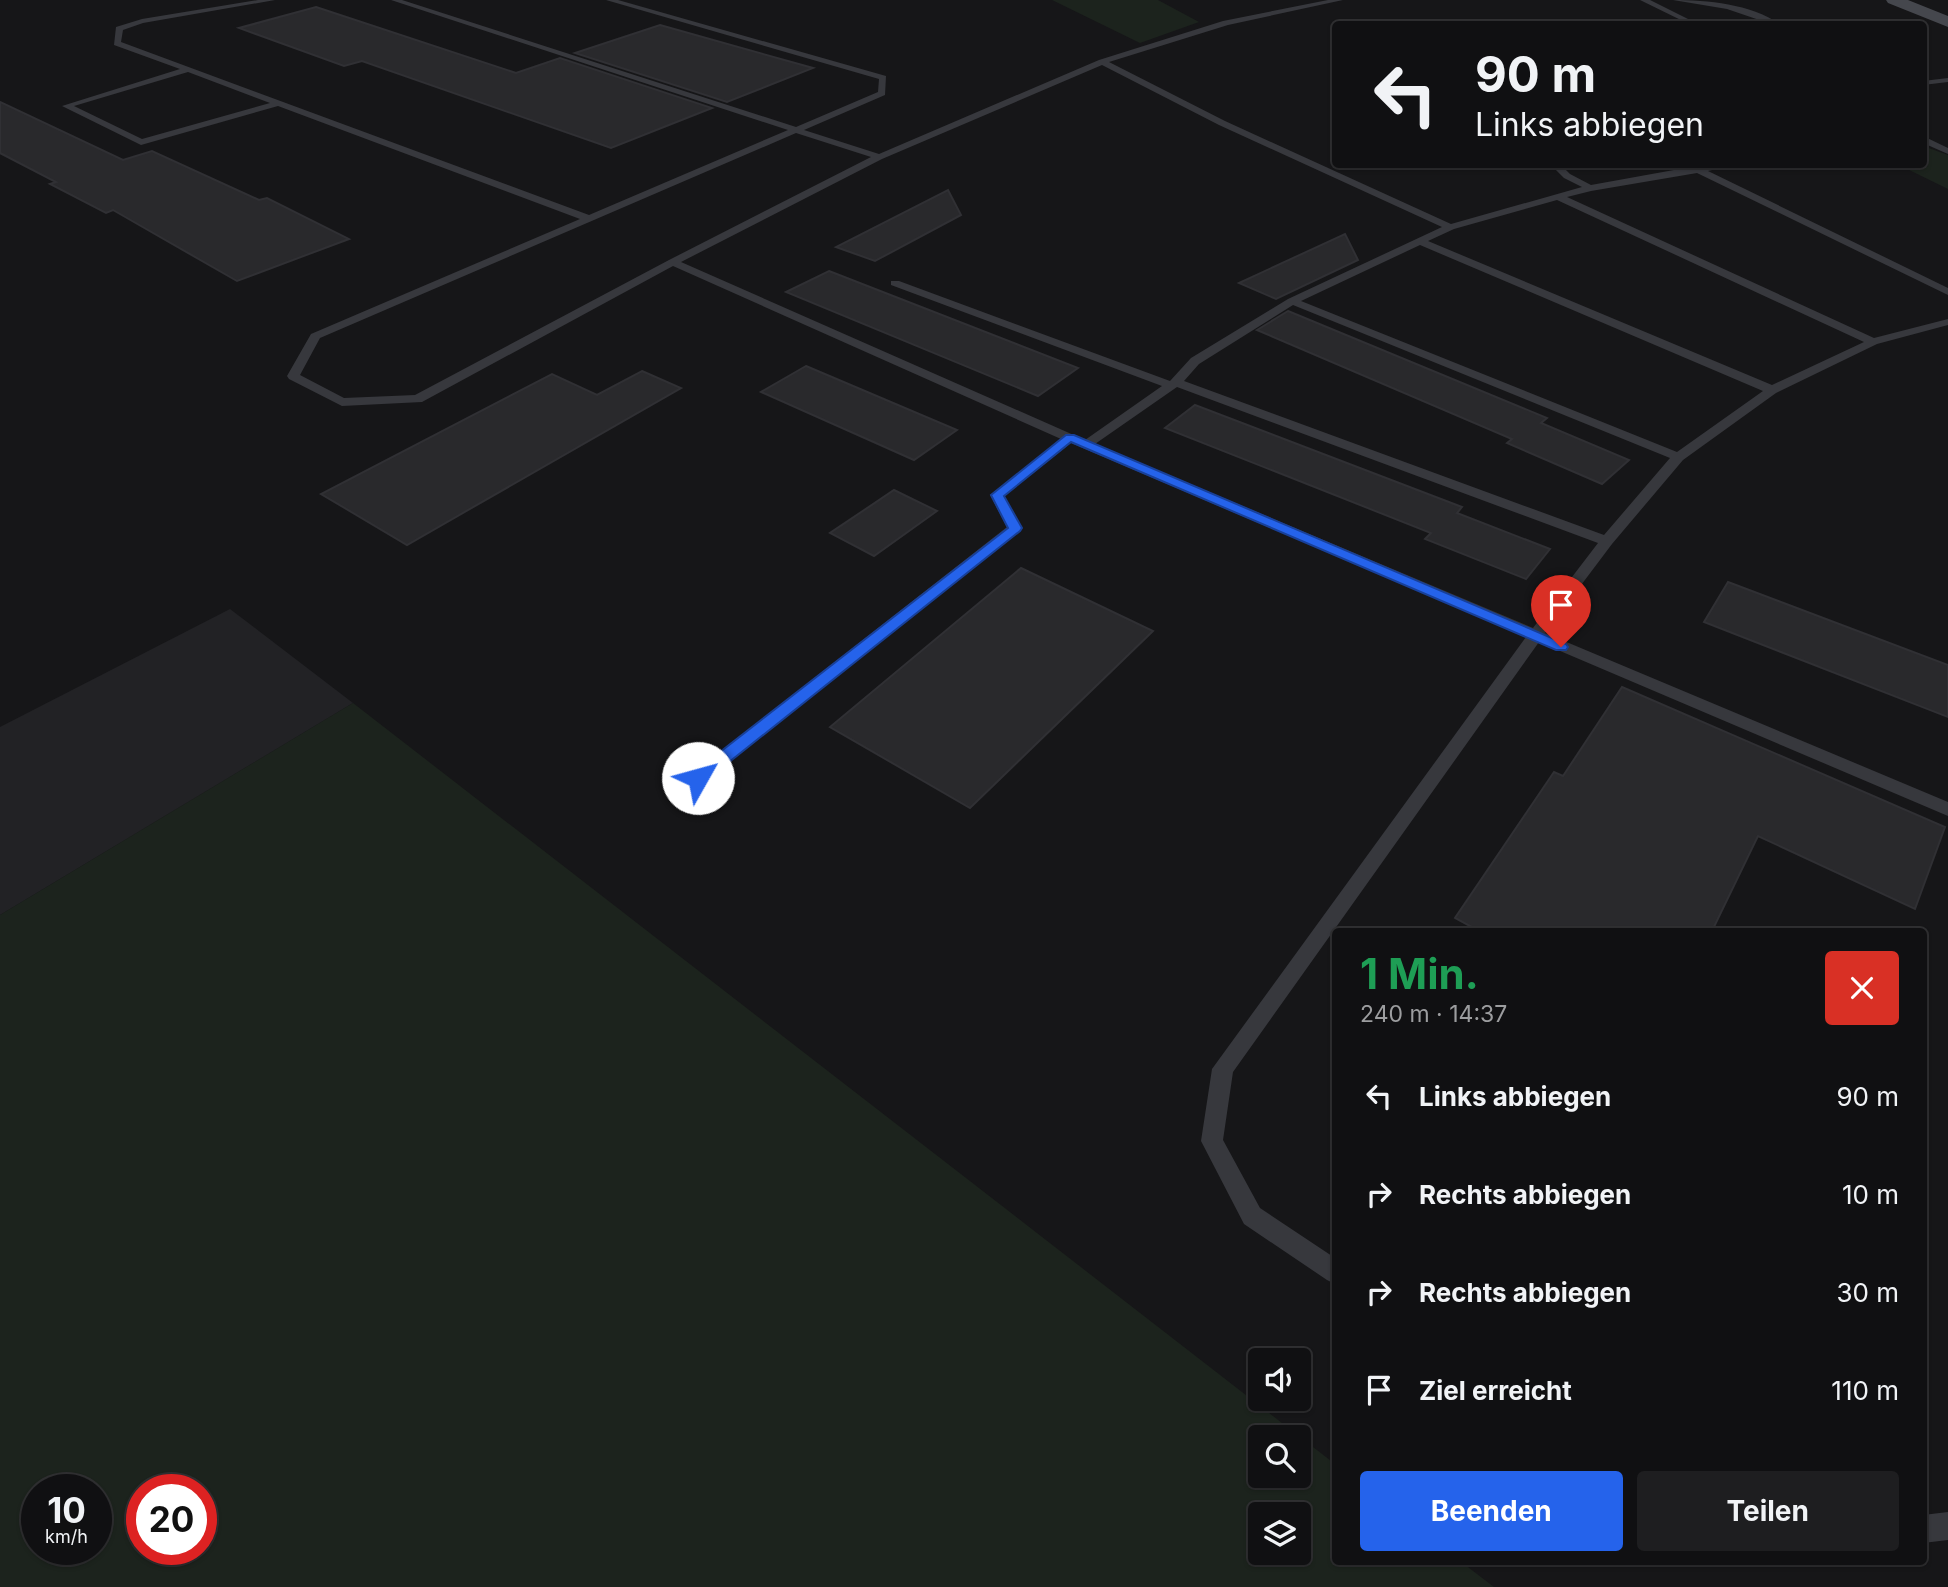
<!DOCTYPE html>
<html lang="de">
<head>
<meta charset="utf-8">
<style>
	:root { --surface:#101012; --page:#1e1e20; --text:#f1f3f6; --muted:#9c9d9f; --line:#303032; --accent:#2563eb }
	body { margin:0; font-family:Inter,sans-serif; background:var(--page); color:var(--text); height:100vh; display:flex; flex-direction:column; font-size:26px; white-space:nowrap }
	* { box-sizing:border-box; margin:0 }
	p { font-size:23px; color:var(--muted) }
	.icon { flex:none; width:38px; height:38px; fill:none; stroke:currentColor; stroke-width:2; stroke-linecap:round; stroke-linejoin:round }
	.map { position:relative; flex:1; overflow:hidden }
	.panel { position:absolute; left:1332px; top:928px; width:595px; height:637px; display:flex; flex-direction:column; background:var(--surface); border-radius:7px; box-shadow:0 2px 5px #0004,0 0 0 2px var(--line) }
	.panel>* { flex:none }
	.top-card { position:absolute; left:1332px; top:21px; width:595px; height:147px; border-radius:7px; box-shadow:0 2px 5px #0004,0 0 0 2px var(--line); background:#101012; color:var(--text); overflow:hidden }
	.tools { position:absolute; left:1248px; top:1348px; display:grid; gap:14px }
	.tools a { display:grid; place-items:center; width:63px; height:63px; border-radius:7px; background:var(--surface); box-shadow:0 2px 5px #0004,0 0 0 2px var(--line); font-size:35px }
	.speed { position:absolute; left:21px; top:1474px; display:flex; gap:14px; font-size:35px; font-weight:700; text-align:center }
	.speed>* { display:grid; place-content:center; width:91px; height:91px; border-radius:50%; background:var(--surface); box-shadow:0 2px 5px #0004,0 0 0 2px var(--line); line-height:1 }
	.speed small { font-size:18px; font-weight:400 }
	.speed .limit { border:10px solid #d22; background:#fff; color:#111 }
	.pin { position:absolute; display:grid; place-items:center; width:60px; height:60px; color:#fff; margin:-72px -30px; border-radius:50% 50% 50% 0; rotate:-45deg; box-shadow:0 0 7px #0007 }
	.pin .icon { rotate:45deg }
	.me { position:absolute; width:77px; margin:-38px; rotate:52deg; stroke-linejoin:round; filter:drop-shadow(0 0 5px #0008) }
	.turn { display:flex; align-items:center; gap:24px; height:147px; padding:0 28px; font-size:32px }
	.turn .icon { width:91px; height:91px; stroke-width:2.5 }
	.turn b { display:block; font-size:49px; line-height:60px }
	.round { display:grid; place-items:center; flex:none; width:74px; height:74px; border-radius:7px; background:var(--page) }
	.head { display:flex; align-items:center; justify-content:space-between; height:119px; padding:0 28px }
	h1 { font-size:42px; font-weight:700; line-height:52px; color:#1e9e55 }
	.primary-button { display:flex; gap:14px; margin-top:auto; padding:14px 28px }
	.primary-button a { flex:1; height:80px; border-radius:7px; background:var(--accent); color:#fff; font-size:28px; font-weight:700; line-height:80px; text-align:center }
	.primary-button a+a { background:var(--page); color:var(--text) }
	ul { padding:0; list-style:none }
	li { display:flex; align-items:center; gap:21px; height:98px; padding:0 28px }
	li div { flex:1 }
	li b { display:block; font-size:26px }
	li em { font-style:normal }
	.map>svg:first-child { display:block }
</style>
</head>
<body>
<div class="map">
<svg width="1948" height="1587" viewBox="0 0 1948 1587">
	<rect width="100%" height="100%" fill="#161618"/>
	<path fill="#222225" d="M230,609L353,703L0,915V727Z"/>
	<path fill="#1c231d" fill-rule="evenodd" d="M1052,0H1158L1199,22L1140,43Z
		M1923,146L1948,155V189L1901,166L1887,167L1882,165L1923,164Z
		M353,703L1335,1464V1561H1460L1494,1587H0V915ZM1260,1437H1298V1475H1260ZM37,1489H96V1549H37ZM142,1489H201V1549H142ZM1260,1514H1298V1552H1260Z"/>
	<path fill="#29292c" stroke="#303034" stroke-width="2" d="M316,7L516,73L560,58L712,108L611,148L362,61L344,66L239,28Z
		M660,25L813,68L727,102L575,53Z
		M0,102L123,160L152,151L259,200L267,198L349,239L237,281L113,210L106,213L50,184L56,182L0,153Z
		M948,190L961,215L875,261L836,247Z
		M1345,234L1358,260L1276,299L1239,283Z
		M829,271L1078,368L1038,396L786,292Z
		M1288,311L1547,418L1541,423L1629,460L1602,484L1507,443L1512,439L1257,330Z
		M806,366L957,430L914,460L761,392Z
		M642,371L681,388L407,545L321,494L552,374L597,395Z
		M1195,405L1462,507L1457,513L1550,549L1526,579L1425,539L1431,533L1165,428Z
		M894,490L937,511L874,556L830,533Z
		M1021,568L1153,631L970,808L830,727Z
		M1728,582L1948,665V717L1704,622Z
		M1622,687L1945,827L1915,909L1758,836L1712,931H1479L1455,918L1554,772L1563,776Z"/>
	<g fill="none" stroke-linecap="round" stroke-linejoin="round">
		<path fill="#37383d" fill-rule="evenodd" d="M258,0H275L143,23L123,30L121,42L589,215L788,130L391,0H402L796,127L878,92L879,79L606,0H618L886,76L885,95L804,130L879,154L1099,60L1223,21L1328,0H1343L1228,25L1109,62L1225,121L1451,224L1582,187L1564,178L1550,164H1560L1570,174L1591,185L1696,166L1737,164L1708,171L1948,288V295L1697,173L1591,191L1567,197L1874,338L1948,319V325L1877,344L1776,393L1683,460L1612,544L1545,633L1948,802V816L1539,642L1233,1072L1223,1140L1260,1208L1335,1258V1284L1327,1280L1244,1224L1201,1141L1212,1069L1526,637L1071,443L1004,496L1022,528L1020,531L704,782H692L689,778L692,774L1007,527L990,495L1061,439L673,266L422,402L342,406L289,379L287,376L311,334L580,219L278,106L141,145L62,106L180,69L114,45L116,27L142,19ZM1102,65L1219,125L1442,227L1288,299L1191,358L1170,381L899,281H891V285L1162,386L1085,440L681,262L882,159ZM188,72L270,103L142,139L74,106ZM796,133L871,157L669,260L415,395L344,398L300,375L320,338ZM1557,200L1864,342L1772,385L1428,241L1454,229ZM1420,245L1763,391L1677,452L1301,301ZM1293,305L1670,458L1604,535L1184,381L1199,364ZM1177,387L1598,543L1533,628L1095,444Z
			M1640,0H1650L1698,24H1689Z
			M1673,0C1708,0 1750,4 1780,24H1771L1727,9Z
			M1948,78V82L1923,85V81Z
			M1923,136L1948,148V154L1923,143Z
			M1948,1512V1540L1923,1543V1515Z"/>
		<path fill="#45474d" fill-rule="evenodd" d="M1886,0H1908L1948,16V27L1888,3Z"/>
	</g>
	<path fill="#2563eb" stroke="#184099" stroke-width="2" d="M1066,435H1074L1566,644L1568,647L1566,650H1556L1071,442L1004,496L1022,528L1020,531L704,782H693L691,778L693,773L1008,528L991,495Z"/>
</svg>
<div class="tools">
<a><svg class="icon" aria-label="sound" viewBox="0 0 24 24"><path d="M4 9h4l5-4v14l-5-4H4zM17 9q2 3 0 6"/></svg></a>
<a><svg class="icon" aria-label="search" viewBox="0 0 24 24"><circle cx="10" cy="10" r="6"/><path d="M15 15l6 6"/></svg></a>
<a><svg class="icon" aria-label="layers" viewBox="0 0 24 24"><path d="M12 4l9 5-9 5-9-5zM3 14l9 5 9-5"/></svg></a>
</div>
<div class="speed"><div>10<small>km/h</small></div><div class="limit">20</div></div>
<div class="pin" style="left:1561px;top:647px;background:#d93025"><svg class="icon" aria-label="arrive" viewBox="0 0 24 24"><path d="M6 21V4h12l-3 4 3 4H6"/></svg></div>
<svg class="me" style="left:698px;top:778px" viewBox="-20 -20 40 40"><circle r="19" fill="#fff"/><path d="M0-13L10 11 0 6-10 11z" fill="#2563eb"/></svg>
<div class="top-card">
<div class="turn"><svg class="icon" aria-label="left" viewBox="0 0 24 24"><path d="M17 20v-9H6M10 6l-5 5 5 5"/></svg><div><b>90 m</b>Links abbiegen</div></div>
</div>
<section class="panel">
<div class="head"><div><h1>1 Min.</h1><p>240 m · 14:37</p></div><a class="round" style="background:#d93025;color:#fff"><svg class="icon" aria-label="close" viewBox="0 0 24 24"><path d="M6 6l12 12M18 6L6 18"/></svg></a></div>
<ul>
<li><svg class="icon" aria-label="left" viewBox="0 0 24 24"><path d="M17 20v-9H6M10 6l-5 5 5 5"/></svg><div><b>Links abbiegen</b></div><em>90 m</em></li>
<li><svg class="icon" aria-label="right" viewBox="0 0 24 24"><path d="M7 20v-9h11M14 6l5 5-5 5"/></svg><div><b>Rechts abbiegen</b></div><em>10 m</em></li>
<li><svg class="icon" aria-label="right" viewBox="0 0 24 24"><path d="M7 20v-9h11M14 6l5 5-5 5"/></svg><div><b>Rechts abbiegen</b></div><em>30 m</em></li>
<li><svg class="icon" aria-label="arrive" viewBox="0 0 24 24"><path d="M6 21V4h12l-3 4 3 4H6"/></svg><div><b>Ziel erreicht</b></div><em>110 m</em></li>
</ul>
<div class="primary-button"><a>Beenden</a><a>Teilen</a></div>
</section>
</div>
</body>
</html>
